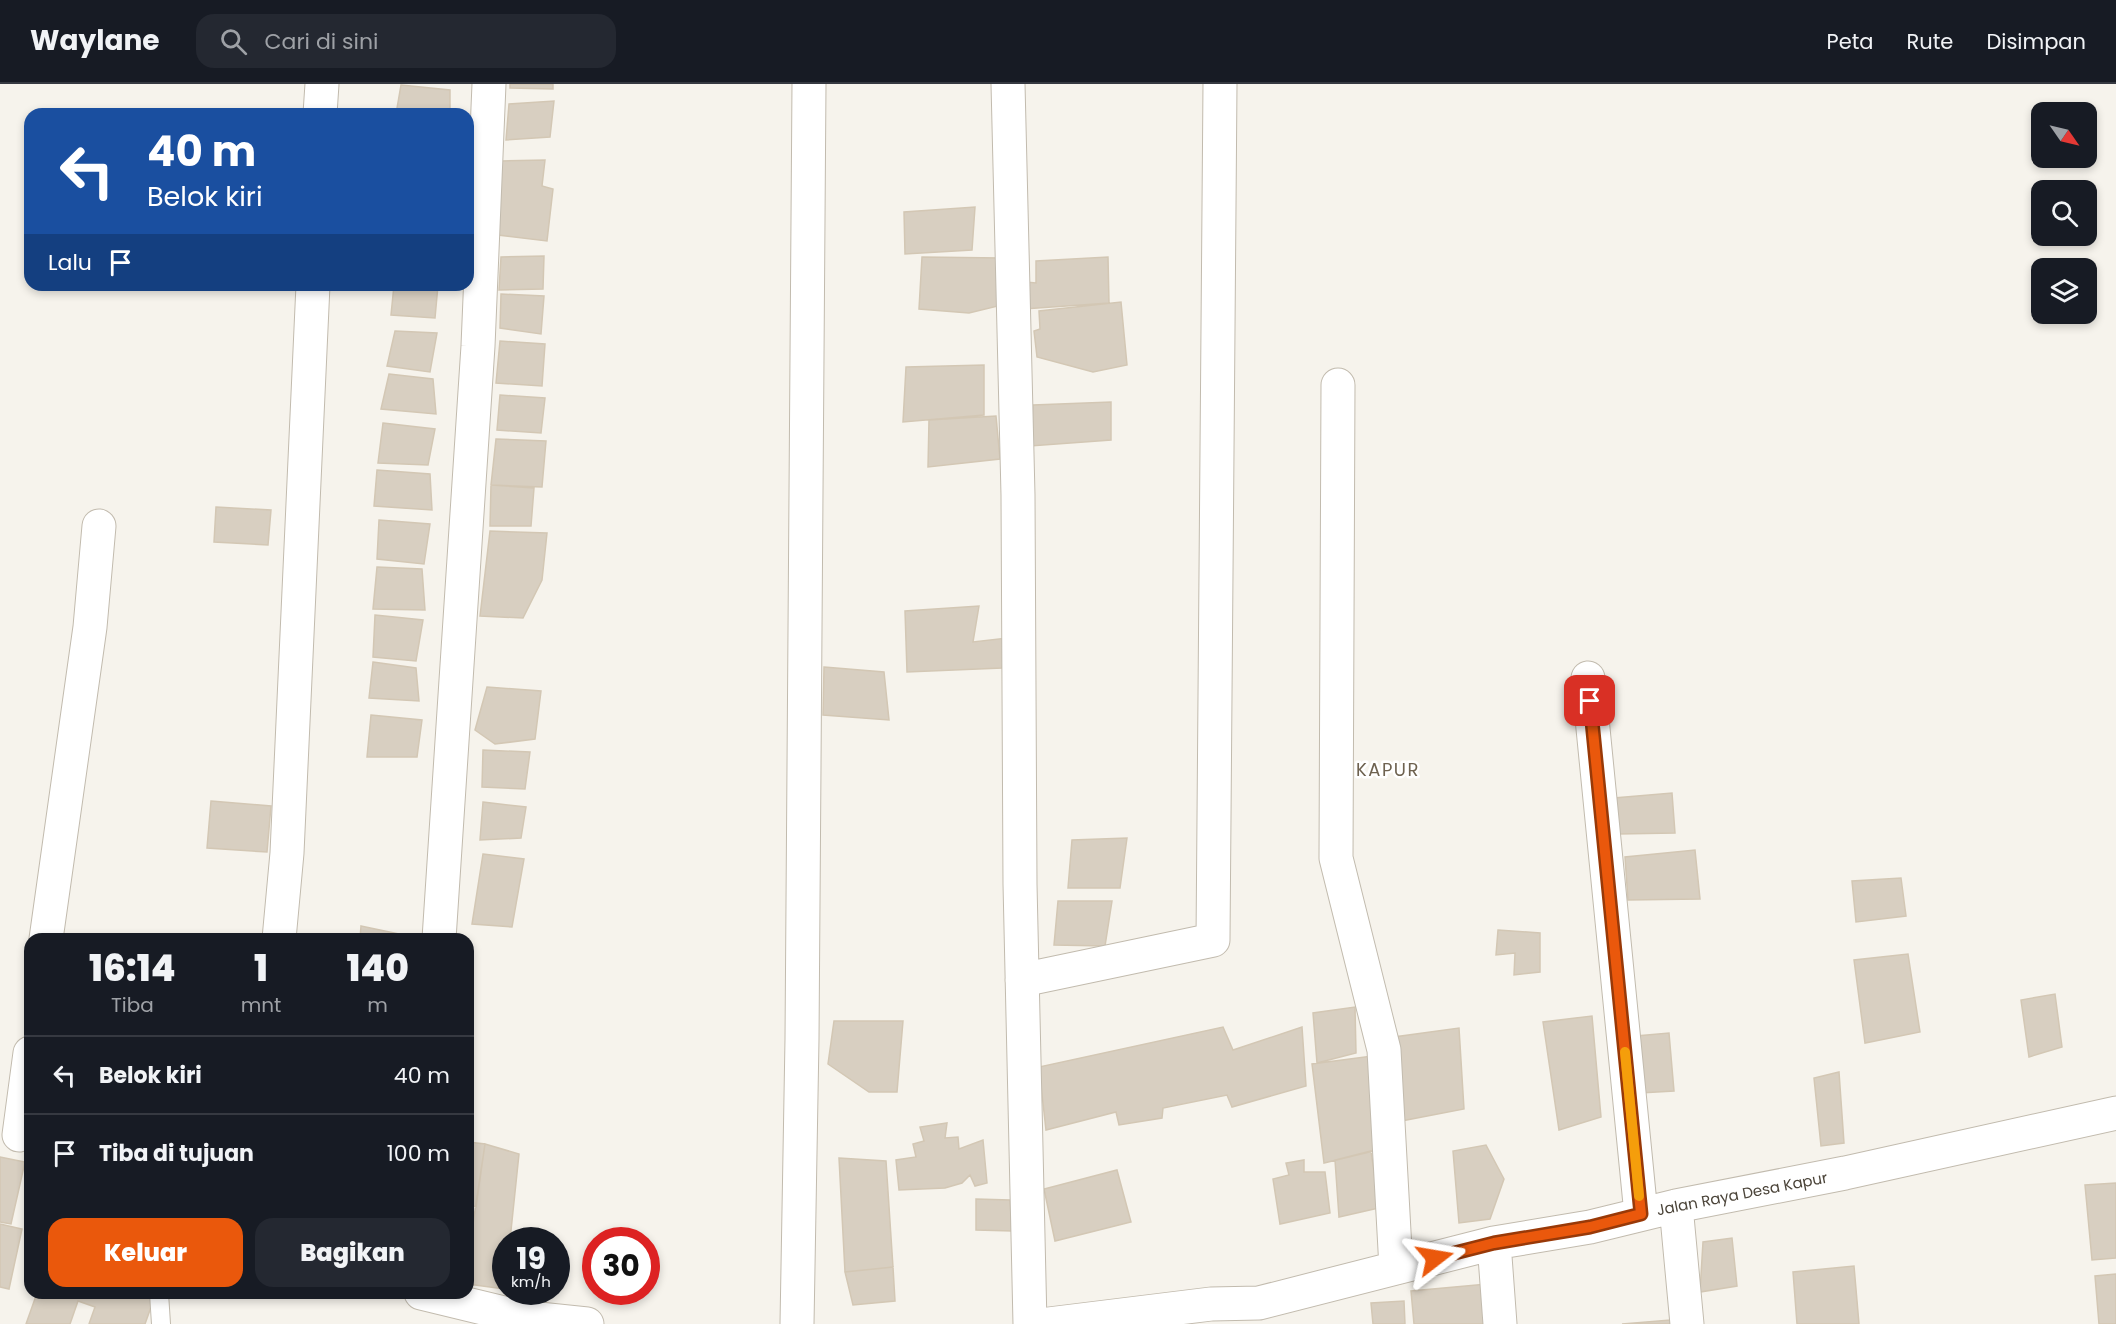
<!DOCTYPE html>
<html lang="id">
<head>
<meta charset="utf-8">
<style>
	:root { --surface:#171b24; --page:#242831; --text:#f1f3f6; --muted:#9ea1a6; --line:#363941; --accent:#ea580c }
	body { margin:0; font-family:Poppins,sans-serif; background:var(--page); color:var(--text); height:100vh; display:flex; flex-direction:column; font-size:22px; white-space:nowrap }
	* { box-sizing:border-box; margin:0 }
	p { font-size:20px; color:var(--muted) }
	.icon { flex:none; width:33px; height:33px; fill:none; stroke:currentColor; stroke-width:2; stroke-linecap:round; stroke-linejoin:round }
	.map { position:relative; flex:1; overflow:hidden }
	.drawer { position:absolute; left:24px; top:849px; width:450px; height:366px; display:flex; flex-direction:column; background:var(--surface); border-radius:18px; box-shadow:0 3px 9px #0003 }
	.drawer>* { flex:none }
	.hud { position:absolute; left:24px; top:24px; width:450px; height:183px; border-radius:18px; box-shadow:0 3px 9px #0003; background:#1a4fa0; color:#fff; overflow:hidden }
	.needle { width:39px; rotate:124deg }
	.buttons { position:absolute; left:2031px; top:18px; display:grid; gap:12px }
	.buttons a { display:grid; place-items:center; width:66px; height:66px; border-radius:12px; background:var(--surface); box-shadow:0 3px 9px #0003; font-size:30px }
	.speed { position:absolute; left:492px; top:1143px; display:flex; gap:12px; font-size:30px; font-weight:700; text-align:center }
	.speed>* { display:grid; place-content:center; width:78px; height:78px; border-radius:50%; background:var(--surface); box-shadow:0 3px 9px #0003; line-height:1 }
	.speed small { font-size:15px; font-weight:400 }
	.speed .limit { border:9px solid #d22; background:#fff; color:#111 }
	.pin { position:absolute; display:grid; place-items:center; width:51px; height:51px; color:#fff; margin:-26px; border-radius:12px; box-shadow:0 3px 9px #0006 }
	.me { position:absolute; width:66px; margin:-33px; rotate:76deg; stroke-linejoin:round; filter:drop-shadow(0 0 4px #0008) }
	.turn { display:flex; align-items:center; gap:21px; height:126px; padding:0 24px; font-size:27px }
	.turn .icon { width:78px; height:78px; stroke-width:2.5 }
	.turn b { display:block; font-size:42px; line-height:51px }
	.then { display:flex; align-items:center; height:57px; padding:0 24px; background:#0003; gap:12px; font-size:22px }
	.eta { display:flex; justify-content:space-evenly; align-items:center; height:102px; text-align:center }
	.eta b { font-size:36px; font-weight:800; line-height:42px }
	.cta { display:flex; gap:12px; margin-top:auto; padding:12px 24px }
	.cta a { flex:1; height:69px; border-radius:18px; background:var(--accent); color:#fff; font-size:24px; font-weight:800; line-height:69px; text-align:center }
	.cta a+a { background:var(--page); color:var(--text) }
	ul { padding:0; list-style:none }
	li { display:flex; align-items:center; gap:18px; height:78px; padding:0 24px; border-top:2px solid var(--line) }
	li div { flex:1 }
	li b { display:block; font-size:22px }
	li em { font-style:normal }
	header { display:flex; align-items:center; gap:36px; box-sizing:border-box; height:84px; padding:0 30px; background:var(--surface); border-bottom:2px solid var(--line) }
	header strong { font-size:28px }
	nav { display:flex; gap:33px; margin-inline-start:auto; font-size:21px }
	.search { width:420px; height:54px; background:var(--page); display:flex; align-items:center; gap:15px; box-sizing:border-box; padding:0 21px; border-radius:18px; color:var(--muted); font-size:22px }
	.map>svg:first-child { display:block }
</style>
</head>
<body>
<header>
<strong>Waylane</strong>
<div class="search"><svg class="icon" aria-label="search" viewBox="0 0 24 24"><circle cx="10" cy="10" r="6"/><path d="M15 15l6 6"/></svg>Cari di sini</div>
<nav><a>Peta</a><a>Rute</a><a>Disimpan</a></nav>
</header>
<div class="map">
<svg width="2116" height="1240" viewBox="0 0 2116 1240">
	<rect width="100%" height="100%" fill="#f6f3ec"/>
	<path fill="#d8cfc1" stroke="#d3c7b4" stroke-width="1.5" d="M510,0H553V5L510,4Z
		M401,1L450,6V30H396Z
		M554,17L550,53L506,56L509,20Z
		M545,76L542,102L553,105L547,157L498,151L502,77Z
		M975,123L972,166L905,170L904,128Z
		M544,172L543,205L499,206L501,173Z
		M922,173L1001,174L998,222L969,229L919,225Z
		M1108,173L1109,219L1024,225L1026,198L1036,199V177Z
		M394,201H438L435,234L391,231Z
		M501,210L544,212L541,250L500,244Z
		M1121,218L1127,281L1093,288L1037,273L1034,247L1040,245L1039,227Z
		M395,247L437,249L430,288L387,282Z
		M500,257L545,260L542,302L496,299Z
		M984,281V331L903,338L906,283Z
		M389,290L433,295L436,330L381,325Z
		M500,311L545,314L541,349L497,346Z
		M1111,318V356L1030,362L1033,321Z
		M996,332L1000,375L928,383L929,336Z
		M383,339L435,345L428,381L378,379Z
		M496,355L546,357L542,403L491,401Z
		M377,386L430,390L432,426L374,422Z
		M491,401L534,404L531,442H490Z
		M216,423L271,426L268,461L214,458Z
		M379,436L430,440L424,480L377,475Z
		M490,447L547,449L542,496L523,534L480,532Z
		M377,483L422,485L425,526L373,525Z
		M979,522L973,558L1007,554L1002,584L907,588L905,527Z
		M375,531L423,536L416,577L373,573Z
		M373,578L416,584L419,617L369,614Z
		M824,583L884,588L889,636L823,631Z
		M487,603L541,607L535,655L495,660L475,646Z
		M371,631L422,636L417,673H367Z
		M483,666L530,668L525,705L482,703Z
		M1672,709L1675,749L1618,750L1614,714Z
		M211,717L271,722L267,768L207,764Z
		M483,718L526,723L521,754L480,756Z
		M1127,754L1120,804H1068L1072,756Z
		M1695,766L1700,815L1628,816L1625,773Z
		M483,770L524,775L512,843L472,840Z
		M1901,794L1906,832L1856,838L1852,797Z
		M1058,817H1112L1105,862L1054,861Z
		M361,842L409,852V855H360Z
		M1498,846L1540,849V888L1514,891L1515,869L1496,871Z
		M1908,870L1920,948L1865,959L1854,876Z
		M2055,910L2062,963L2029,973L2021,916Z
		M1355,923L1356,969L1317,979L1313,929Z
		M1592,932L1601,1033L1559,1046L1543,938Z
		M834,937H903L897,1008H869L828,980Z
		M1223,943L1233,966L1302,943L1306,1002L1232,1023L1227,1011L1163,1024L1162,1034L1119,1041L1116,1028L1046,1046L1039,983Z
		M1459,944L1464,1025L1396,1038L1394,953Z
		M1669,949L1674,1007L1640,1009L1636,952Z
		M1372,972L1378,1066L1324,1079L1312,980Z
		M1839,988L1844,1059L1821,1062L1814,994Z
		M947,1039L945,1054L958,1053L959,1065L983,1056L987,1099L975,1102L970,1091L962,1099L945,1104L899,1106L896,1076L916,1073L913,1060L924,1057L920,1043Z
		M468,1058L485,1060L476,1123L468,1120Z
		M485,1060L519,1070L510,1156H506L504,1205L468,1200V1173Z
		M1486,1061L1504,1095L1490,1135L1459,1139L1453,1067Z
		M1371,1067L1379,1124L1339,1133L1335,1076Z
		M0,1073L25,1078L11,1140L0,1138Z
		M839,1074L886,1077L893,1183L845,1188Z
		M1304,1076V1088H1325L1330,1129L1280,1140L1273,1095L1289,1091L1286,1079Z
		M1117,1086L1131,1138L1055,1157L1044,1105Z
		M2116,1099V1174L2092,1176L2085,1101Z
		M976,1115L1010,1116L1012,1147L976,1146Z
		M0,1140L22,1145L9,1205L0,1203Z
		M1732,1154L1737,1202L1700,1208L1703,1158Z
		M1854,1182L1859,1240H1797L1793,1188Z
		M893,1183L895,1217L853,1221L845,1188Z
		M2116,1190V1240H2099L2095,1192Z
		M1487,1200L1490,1240H1414L1411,1207Z
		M37,1209H156L145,1240H89L95,1223L78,1217L70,1240H26Z
		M1404,1217L1405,1240H1373L1371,1219Z
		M1670,1236V1240H1622Z"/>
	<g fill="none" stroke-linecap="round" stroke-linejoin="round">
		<defs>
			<path id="service" d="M159,1209L161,1240"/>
			<path id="minor" d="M1008,0L1018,411L1020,800L1030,1240
				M320,30L322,0
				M1338,301L1336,774L1384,966L1396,1184
				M1588,594L1641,1130
				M46,855L90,543L99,442
				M279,855L287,769L313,201
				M439,855L478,262L489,0
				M1022,896L1213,856L1220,0
				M19,1051L30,969
				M1676,1122L1687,1240
				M1494,1159L1500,1240
				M421,1209L520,1233L587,1240
				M797,1240L802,955L809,0
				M1049,1240L1211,1220L1259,1219L1494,1159L1590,1143L1676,1122L1845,1089L2116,1029"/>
		</defs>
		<use href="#service" stroke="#c2bbae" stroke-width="20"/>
		<use href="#minor" stroke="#c2bbae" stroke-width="35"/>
		<use href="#service" stroke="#fff" stroke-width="18"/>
		<use href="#minor" stroke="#fff" stroke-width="33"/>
	</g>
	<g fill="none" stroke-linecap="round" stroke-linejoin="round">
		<defs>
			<path id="route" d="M1435,1174L1494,1159L1590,1143L1641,1130L1590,617"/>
		</defs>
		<use href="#route" stroke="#983908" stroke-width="15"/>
		<use href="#route" stroke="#ea580c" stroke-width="10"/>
		<path stroke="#f59e0b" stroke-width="10" d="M1625,968L1639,1112"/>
	</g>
	<g text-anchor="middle" stroke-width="5" stroke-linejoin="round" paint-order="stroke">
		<g font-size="15" fill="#4b4439" stroke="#fff">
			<text transform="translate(1742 1110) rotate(-11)" y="5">Jalan Raya Desa Kapur</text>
		</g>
		<g font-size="18" letter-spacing="1.5" fill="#6e6250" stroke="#fff">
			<text x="1388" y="692">KAPUR</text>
		</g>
	</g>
</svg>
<div class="buttons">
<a><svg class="needle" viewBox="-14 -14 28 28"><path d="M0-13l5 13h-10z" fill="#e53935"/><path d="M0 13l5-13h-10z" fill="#9ea1a6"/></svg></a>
<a><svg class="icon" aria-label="search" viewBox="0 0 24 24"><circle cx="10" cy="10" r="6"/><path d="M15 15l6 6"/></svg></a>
<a><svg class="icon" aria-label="layers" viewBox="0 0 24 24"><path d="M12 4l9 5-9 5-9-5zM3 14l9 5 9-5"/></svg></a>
</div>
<div class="speed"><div>19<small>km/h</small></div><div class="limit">30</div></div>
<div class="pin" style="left:1590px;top:617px;background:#d93025"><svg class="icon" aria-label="arrive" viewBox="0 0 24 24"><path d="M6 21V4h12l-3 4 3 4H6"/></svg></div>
<svg class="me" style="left:1435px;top:1174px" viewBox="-20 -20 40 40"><path d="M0-17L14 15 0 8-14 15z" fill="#ea580c" stroke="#fff" stroke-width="4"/></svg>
<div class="hud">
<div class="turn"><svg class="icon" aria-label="left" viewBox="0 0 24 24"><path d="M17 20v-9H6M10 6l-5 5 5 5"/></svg><div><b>40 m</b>Belok kiri</div></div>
<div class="then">Lalu<svg class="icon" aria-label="arrive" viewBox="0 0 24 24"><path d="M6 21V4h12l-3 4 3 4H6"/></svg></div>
</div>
<section class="drawer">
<div class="eta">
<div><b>16:14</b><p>Tiba</p></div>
<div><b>1</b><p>mnt</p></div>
<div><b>140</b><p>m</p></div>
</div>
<ul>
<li><svg class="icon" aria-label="left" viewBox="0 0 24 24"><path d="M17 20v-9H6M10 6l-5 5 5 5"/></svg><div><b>Belok kiri</b></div><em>40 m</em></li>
<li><svg class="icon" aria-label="arrive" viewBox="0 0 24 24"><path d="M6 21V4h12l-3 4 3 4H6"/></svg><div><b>Tiba di tujuan</b></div><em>100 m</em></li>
</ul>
<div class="cta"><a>Keluar</a><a>Bagikan</a></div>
</section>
</div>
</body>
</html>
